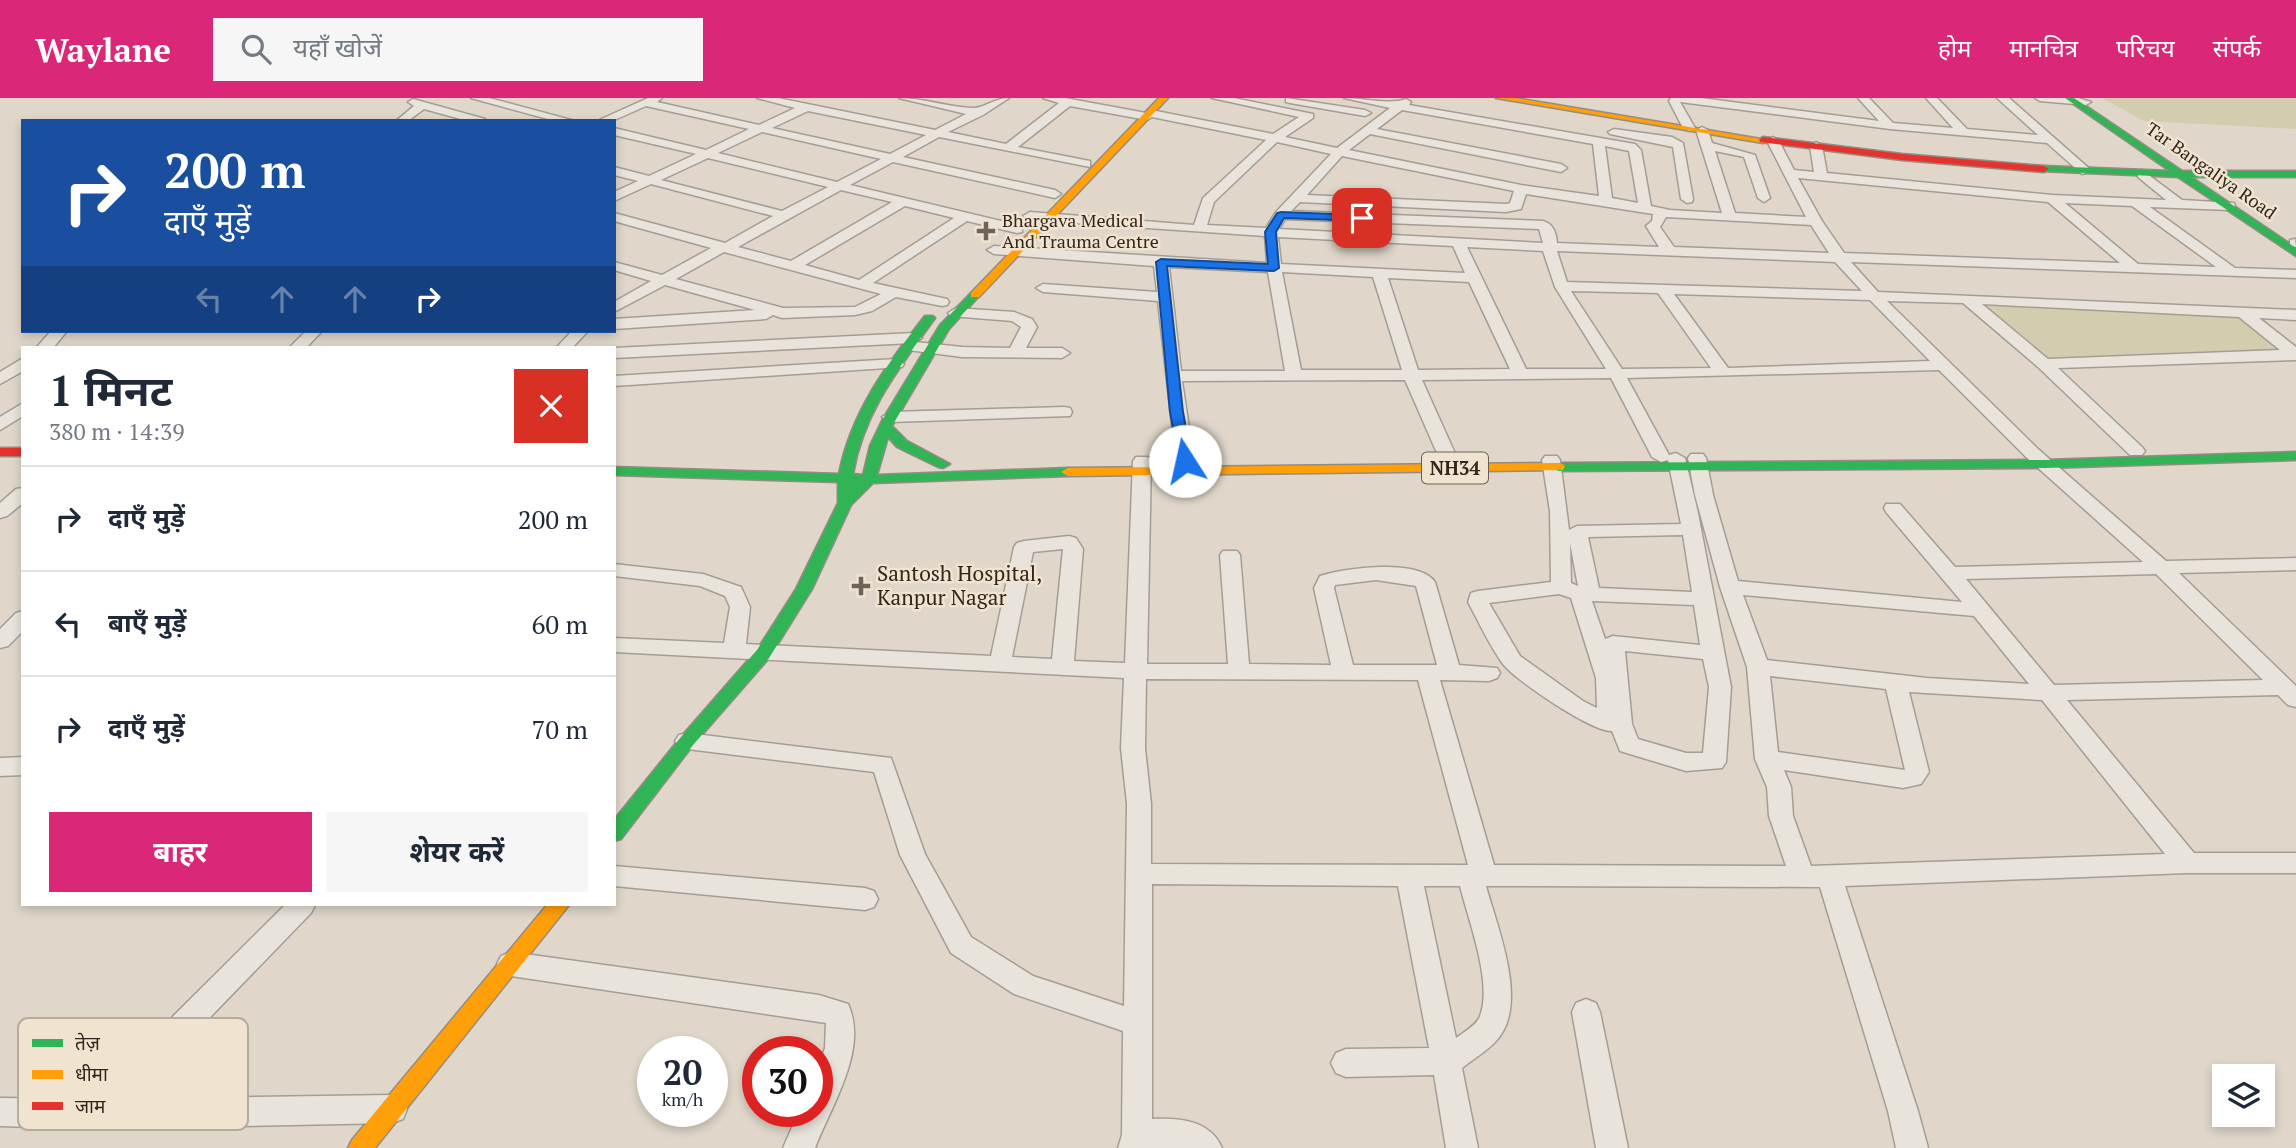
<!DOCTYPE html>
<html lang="hi">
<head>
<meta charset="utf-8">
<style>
	:root { --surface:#fff; --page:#f6f6f7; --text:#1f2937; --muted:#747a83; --line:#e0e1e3; --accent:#db2777 }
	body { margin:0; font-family:"PT Serif","Noto Sans Devanagari",serif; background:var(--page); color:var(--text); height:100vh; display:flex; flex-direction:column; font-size:26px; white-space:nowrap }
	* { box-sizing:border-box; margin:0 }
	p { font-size:23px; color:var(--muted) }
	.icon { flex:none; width:38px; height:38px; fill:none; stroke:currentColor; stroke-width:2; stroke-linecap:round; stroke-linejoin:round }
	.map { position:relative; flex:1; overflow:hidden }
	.panel { position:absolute; left:21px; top:248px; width:595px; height:560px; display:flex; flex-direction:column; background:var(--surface); border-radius:0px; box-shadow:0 4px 10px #0003 }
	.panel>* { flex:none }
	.hud { position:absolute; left:21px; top:21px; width:595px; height:214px; border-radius:0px; box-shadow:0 4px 10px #0003; background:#1a4fa0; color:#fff; overflow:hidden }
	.controls { position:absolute; left:2212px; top:966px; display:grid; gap:14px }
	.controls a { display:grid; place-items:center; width:63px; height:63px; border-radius:0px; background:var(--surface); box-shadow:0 4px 10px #0003; font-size:35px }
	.speed { position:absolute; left:637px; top:938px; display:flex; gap:14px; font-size:35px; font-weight:700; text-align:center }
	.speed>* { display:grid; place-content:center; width:91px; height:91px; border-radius:50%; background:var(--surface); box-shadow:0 4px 10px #0003; line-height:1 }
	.speed small { font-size:18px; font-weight:400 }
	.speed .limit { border:10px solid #d22; background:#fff; color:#111 }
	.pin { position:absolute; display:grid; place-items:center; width:60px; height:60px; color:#fff; margin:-30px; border-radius:14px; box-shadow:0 4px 10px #0006 }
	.me { position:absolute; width:77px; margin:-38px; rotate:350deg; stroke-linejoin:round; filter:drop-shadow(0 0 5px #0008) }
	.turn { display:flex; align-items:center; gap:24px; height:147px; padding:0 28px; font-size:32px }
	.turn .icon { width:91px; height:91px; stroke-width:2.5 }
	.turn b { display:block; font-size:49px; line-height:60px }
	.lanes { display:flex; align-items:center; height:66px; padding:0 28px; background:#0003; justify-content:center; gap:35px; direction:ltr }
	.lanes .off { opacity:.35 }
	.round { display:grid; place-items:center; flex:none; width:74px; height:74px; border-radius:0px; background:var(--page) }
	.overview { display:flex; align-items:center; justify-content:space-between; height:119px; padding:0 28px }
	h1 { font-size:42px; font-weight:700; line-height:52px }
	.action { display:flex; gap:14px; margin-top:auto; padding:14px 28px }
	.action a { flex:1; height:80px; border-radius:0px; background:var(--accent); color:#fff; font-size:28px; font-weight:700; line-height:80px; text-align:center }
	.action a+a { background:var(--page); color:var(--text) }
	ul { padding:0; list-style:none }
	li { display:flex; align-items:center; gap:21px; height:105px; padding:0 28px; border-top:2px solid var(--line) }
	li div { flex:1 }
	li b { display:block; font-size:26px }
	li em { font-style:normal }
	header { display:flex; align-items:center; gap:42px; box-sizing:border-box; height:98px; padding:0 35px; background:var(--accent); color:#fff }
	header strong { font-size:33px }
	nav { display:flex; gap:38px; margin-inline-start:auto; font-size:24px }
	.search { width:490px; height:63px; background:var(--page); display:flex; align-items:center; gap:18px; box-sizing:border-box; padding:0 24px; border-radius:0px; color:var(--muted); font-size:26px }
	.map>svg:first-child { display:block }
</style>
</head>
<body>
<header>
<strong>Waylane</strong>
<div class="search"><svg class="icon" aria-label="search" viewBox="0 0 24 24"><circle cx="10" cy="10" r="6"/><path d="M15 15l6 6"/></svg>यहाँ खोजें</div>
<nav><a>होम</a><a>मानचित्र</a><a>परिचय</a><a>संपर्क</a></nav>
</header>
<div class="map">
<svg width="2296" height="1050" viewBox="0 0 2296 1050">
	<rect width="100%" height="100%" fill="#e0d7ca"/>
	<path fill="#d1cdae" d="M2102,0H2296V31L2144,23Z
		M1987,205L2236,217L2277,251L2054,261L2044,258L1983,208Z"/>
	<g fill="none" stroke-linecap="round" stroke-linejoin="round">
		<defs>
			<path id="street" d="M471,0H489L575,23H555Z
				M648,0H662L657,4L759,27L795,10L757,0H778L935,32L966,16L899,0C924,0 947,9 972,10C983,11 994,0 1009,0L983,17L948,34L1006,46L1059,5L1043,0H1065L1146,15L1151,12L1273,36L1299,19L1212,0H1234L1313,16V20L1285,39L1337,50L1390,10L1344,0C1364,0 1388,7 1406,1L1411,4L1409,7L1635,46L1641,52L1651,108L1670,112L1722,115L1696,32L1702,29L1708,32L1712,45L1755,57L1770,100L1764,104L1758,100L1744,59L1715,53L1735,115L1806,119L1767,43L1773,39L1779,43L1794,72L1814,74L1810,48L1816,44L1822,48L1827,75L2052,97L2166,102L2138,79V73L2142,72L2182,102L2234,105L2235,108L2229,112L2150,109L2235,170L2296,172V180L1851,164L1878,194L2296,212V222L2259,220L2296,249V262L2058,270L2142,349L2145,353L2142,357H2130L2038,269L1963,205L1887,203L2038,351L2166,463L2296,460V472L2179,475L2296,588V609L2288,607L2278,597L2067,602L2194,755H2296V775H2187L1845,788L1918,1013L1928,1050H1896L1888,1013L1820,789L1486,788C1497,829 1530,907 1496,943C1487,953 1473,961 1462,970L1478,1050H1446L1434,977L1346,979L1336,975L1331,965L1336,955L1346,951L1429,950L1398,788L1152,786V1021C1180,1020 1210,1022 1222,1050H1118L1122,1037L1123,933L1014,896L951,855L900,757L874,674L687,651L679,649L675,643L679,637L687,635L891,660L925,756L971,839L1033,878L1124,908L1127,706L1121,650L1124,580L614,554V540L724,545L730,509L725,498L700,488L614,478V466L703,476L741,489L750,509L746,546L991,558L1014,449L1017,445L1024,443L1069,438L1076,440L1083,451L1074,563L1125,565L1133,363L1136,359H1148L1151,363L1147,566H1228L1220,457L1223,453H1237L1240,457L1249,566L1331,567L1314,490L1320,478C1344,470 1419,460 1435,484L1459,567L1497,570L1500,575L1497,580L1489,583L1440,582L1494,767L1786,768L1769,718L1767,689L1755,661L1747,569L1720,489L1695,397L1688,360L1691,356H1703L1706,360L1713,397L1738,483L1962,504L1886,414L1884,410L1886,406H1900L1955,469L2143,464L2026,359L1939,272L1627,280L1669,357L1676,355L1685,360L1698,415L1731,589L1726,664L1722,670L1686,673L1620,653L1612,633C1592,634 1515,582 1503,566C1489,547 1479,524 1468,504L1471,495L1478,493L1551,484L1550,413L1542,362L1545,358H1557L1560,362L1569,432L1577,428L1681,426L1668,362L1661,364L1652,359L1611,280L1422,282L1458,362L1449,367L1440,362L1405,282L1182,283L1194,363L1185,368L1176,363L1158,203L1043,194L1036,190L1043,186L1157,194L1154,168L994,156L987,152L994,148L1267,165L1265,138L1030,122L1023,118L1030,114L1194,127L1203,100L1266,42L1152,19L1147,22L1070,8L1018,49L1090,63V69L939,39L903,59L1055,92L1061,96L1055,100L893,64L850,87L1022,128V134L1017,135L967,123L873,185L947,201L949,204L947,207L942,208L896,199L872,213L855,217L782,220L773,217L766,221L614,231V221L755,212L665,187L614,214V204L651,183L614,172V164L662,177L711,150L614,123V115L725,145L773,118L651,86L614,103V94L638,83L614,77V69L649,78L696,56L614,37V30L706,52L749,31L646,8L612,23H597ZM1402,12L1593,46L1599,98L1521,87L1349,52L1370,36L1561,74L1567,70L1561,66L1377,31ZM808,13L926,37L890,56L772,30ZM762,34L881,61L837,84L718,55ZM1277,44L1331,56L1276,114L1266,130L1207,127L1214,104ZM1605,48L1629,53L1638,105L1612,100ZM1342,58L1514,93L1510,105L1506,106L1307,97ZM708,60L828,89L782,113L661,82ZM1798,80L2048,104L2120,165L1844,155L1822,123ZM841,92L892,104L791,163L738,149ZM1526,96L1653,116L1652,123L1646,128L1659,149L1557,145C1556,135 1554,126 1543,123L1291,113L1300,104L1506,114L1521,111ZM2065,105L2132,108L2216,169L2138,166ZM905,108L954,120L859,182L805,167ZM1666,119L1811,127L1829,155L1674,149L1660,129ZM1285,121L1539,131L1543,145L1279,131ZM1278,139L1453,148L1465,175L1281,166ZM1467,149L1543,153L1555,189L1606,271H1526ZM1557,153L1835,164L1862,193L1567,184ZM724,154L881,196L855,209L783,210L676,181ZM1169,169L1268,174L1285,273H1181ZM1282,174L1373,179L1402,272H1301ZM1388,180L1469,184L1510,271L1418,272ZM1571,193L1658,195L1711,270L1622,271ZM1674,196L1870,202L1930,263L1728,270ZM1982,206L2239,219L2280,252L2048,261ZM1683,437L1692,494L1599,490L1588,439ZM1570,445L1578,488L1571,485ZM1063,451L1052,561L1012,559L1033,454ZM2156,476L2263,582L2054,587L1966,481ZM1376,482L1416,488L1437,567H1353L1334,490L1335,487ZM1559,496L1571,500L1596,580L1597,610L1583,603L1520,558L1489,505ZM1743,497L1974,518L2029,586L1927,580L1767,562ZM1592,503L1694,507L1700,547L1613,538L1605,541ZM1625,553L1703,561L1709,589L1703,655H1686L1638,641L1632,626ZM1770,578L1886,591L1905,672L1778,654ZM1146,581L1418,582L1468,767L1151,766V706L1145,650ZM1909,594L2042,602L2165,756L1811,768L1793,718L1791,689L1784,672L1903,690L1921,686L1929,674ZM1424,788H1460C1468,821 1493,885 1480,918C1477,927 1464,934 1456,940Z
				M1286,0L1365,12L1371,15L1365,18L1290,5L1286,4Z
				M1671,0H1701L1879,23L1858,0H1869L1893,25L1953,30L1926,0H1937L1967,31L2038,37L1997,0H2009L2092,73L2082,76L2047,45L1890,31L1680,4L1695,30L1689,33L1683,30L1669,3Z
				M2035,0H2078L2091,4L2086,7L2040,3Z
				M413,1L485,21L486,23H468L424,11L408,23H396L414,8L408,4Z
				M1614,31L1672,39L1683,45L1693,101L1692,104L1687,105L1681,101L1673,49L1610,36L1608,34Z
				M2295,141L2296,149L2290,148V142Z
				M956,210L1014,214L1032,221L1037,229L1026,250H1062L1070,255L1062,260L962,259L908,252L906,249L912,245L614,260V250L914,235L922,240L915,244L962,249L1010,250L1021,229L1012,223L951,218L948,215Z
				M51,233H67L53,250H36Z
				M306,233H322L306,250H289Z
				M572,233H588L572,250H556Z
				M23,260V273L0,286V274Z
				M896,261L904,266L902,269L614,288V278Z
				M23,305V318L0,332V319Z
				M1064,309L1070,310L1072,314L1070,318L891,324L882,319L891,314Z
				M23,390V405L7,418L0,420V405L16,391Z
				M23,513V533L8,548L0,550V531L16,515Z
				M23,659V677L0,678V660Z
				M614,768L865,790L874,793L878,801L874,809L865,812L614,788Z
				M285,807H315L311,815L131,1001L392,997L403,1001L407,1011L403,1021L392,1025L96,1031L0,1028V1000L90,1001Z
				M511,854L819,897L848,906C869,951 831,1008 815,1050H783L799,1013H817V972L825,950L826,925L511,878L501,874L497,866L501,858Z
				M1586,901L1596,905L1600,914L1628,1050H1596L1572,914L1576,905Z"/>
			<path id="fast" d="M2065,0H2074L2182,73H2296V79H2191L2296,150V158L2178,79L2041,73V69L2044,68L2170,73Z
				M975,194L980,197L949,231L892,328L907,343L950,366L943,370L938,369L897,349L888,339L877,377L1068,370L1075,374L1068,378L873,385L851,407L812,491L769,560L693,647L621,741L614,743V722L681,639L757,552L796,491L838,405V384L614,377V369L839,376C851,314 887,266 925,218H933L935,220C899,270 863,315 853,376L863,377L870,348L883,321L940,227L971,195Z
				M2296,354V362L2045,370L1558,373L1551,369L1558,365L2045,362Z"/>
			<path id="slow" d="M1159,0H1168L979,199H971V195Z
				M1496,0H1515L1767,42L1763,45Z
				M1558,365L1563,366L1565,369L1563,372L1068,378L1061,374L1068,370Z
				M547,807H569L375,1050H348L352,1042Z"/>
			<path id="jam" d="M1763,39L1902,56L2044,68L2049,71L2044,74L1902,62L1760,44L1759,42Z
				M0,350H23V358H0Z"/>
		</defs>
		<use href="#street" stroke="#a59d94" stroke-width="3"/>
		<use href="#fast" stroke="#948c83" stroke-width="3"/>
		<use href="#slow" stroke="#948c83" stroke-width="3"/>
		<use href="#jam" stroke="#948c83" stroke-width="3"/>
		<use href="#street" fill="#e8e3db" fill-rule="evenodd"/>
		<use href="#fast" fill="#30b455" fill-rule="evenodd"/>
		<use href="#slow" fill="#ff9f0a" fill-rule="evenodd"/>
		<use href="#jam" fill="#e5322d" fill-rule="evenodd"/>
	</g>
	<path fill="#1a73e8" stroke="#114b97" stroke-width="2" d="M1281,114L1362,117L1367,120L1362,123L1284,120L1276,134L1279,170L1274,173L1167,168L1183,314L1192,363L1185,368L1180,366L1170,314L1156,164L1161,161L1268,166L1265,134L1277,115Z"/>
	<g fill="#6e635a" stroke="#f0e4d0" stroke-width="2.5">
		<path d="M982.5 122.5h7v7h7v7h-7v7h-7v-7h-7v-7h7z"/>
		<path d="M857.5 477.5h7v7h7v7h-7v7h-7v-7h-7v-7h7z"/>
	</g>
	<g text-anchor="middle" stroke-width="5" stroke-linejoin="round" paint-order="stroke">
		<g font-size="18" fill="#31251e" stroke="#f0e4d0">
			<text transform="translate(2211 73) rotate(35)" y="6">Tar Bangaliya Road</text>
		</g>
		<g font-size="18" fill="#31251e" stroke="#f0e4d0" text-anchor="start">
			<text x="1002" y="129">Bhargava Medical<tspan x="1002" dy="21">And Trauma Centre</tspan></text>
		</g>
		<rect fill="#f0e4d0" stroke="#6a5e53" stroke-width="2" x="1422" y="354.5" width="66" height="31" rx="5"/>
		<g font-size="19" font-weight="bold" fill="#31251e">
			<text x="1455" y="377">NH34</text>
		</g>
		<g font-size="21" fill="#31251e" stroke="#f0e4d0" text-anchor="start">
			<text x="877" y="483">Santosh Hospital,<tspan x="877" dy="24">Kanpur Nagar</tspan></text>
		</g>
	</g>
	<rect x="18" y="920" width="230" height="112" rx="10" fill="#f0e4d0" stroke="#b7ab9b" stroke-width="2"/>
	<rect x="32" y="941" width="31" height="8" fill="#30b455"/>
	<rect x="32" y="972" width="31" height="9" fill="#ff9f0a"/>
	<rect x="32" y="1004" width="31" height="8" fill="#e5322d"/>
	<g font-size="19" fill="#31251e">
		<text x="75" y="952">तेज़</text>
		<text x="75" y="983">धीमा</text>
		<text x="75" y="1015">जाम</text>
	</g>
</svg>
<div class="controls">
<a><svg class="icon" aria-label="layers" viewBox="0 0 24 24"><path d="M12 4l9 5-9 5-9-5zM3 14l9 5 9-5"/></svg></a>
</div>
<div class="speed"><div>20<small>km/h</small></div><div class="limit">30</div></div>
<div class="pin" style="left:1362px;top:120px;background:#d93025"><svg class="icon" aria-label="arrive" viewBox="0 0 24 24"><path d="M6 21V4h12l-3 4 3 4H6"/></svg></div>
<svg class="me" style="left:1185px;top:363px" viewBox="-20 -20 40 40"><circle r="19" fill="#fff"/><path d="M0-13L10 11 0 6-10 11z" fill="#1a73e8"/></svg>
<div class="hud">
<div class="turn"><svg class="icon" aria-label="right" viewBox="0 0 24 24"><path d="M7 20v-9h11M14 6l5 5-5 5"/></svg><div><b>200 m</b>दाएँ मुड़ें</div></div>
<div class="lanes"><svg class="icon off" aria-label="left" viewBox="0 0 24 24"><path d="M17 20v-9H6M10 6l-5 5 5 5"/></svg><svg class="icon off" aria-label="ahead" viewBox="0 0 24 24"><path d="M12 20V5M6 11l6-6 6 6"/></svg><svg class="icon off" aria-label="ahead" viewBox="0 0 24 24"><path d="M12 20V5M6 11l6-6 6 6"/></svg><svg class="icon" aria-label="right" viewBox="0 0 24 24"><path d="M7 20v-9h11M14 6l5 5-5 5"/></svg></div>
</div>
<section class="panel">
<div class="overview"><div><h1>1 मिनट</h1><p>380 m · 14:39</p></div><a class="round" style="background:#d93025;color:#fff"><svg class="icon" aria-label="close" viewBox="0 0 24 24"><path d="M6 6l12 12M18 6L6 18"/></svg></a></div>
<ul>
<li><svg class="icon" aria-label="right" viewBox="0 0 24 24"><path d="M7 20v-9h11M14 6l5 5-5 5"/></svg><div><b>दाएँ मुड़ें</b></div><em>200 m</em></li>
<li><svg class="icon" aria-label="left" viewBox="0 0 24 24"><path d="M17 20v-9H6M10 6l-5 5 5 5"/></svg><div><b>बाएँ मुड़ें</b></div><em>60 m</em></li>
<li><svg class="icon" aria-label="right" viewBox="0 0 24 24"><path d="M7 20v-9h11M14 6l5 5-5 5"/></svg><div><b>दाएँ मुड़ें</b></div><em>70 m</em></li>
</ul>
<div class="action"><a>बाहर</a><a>शेयर करें</a></div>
</section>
</div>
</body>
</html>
